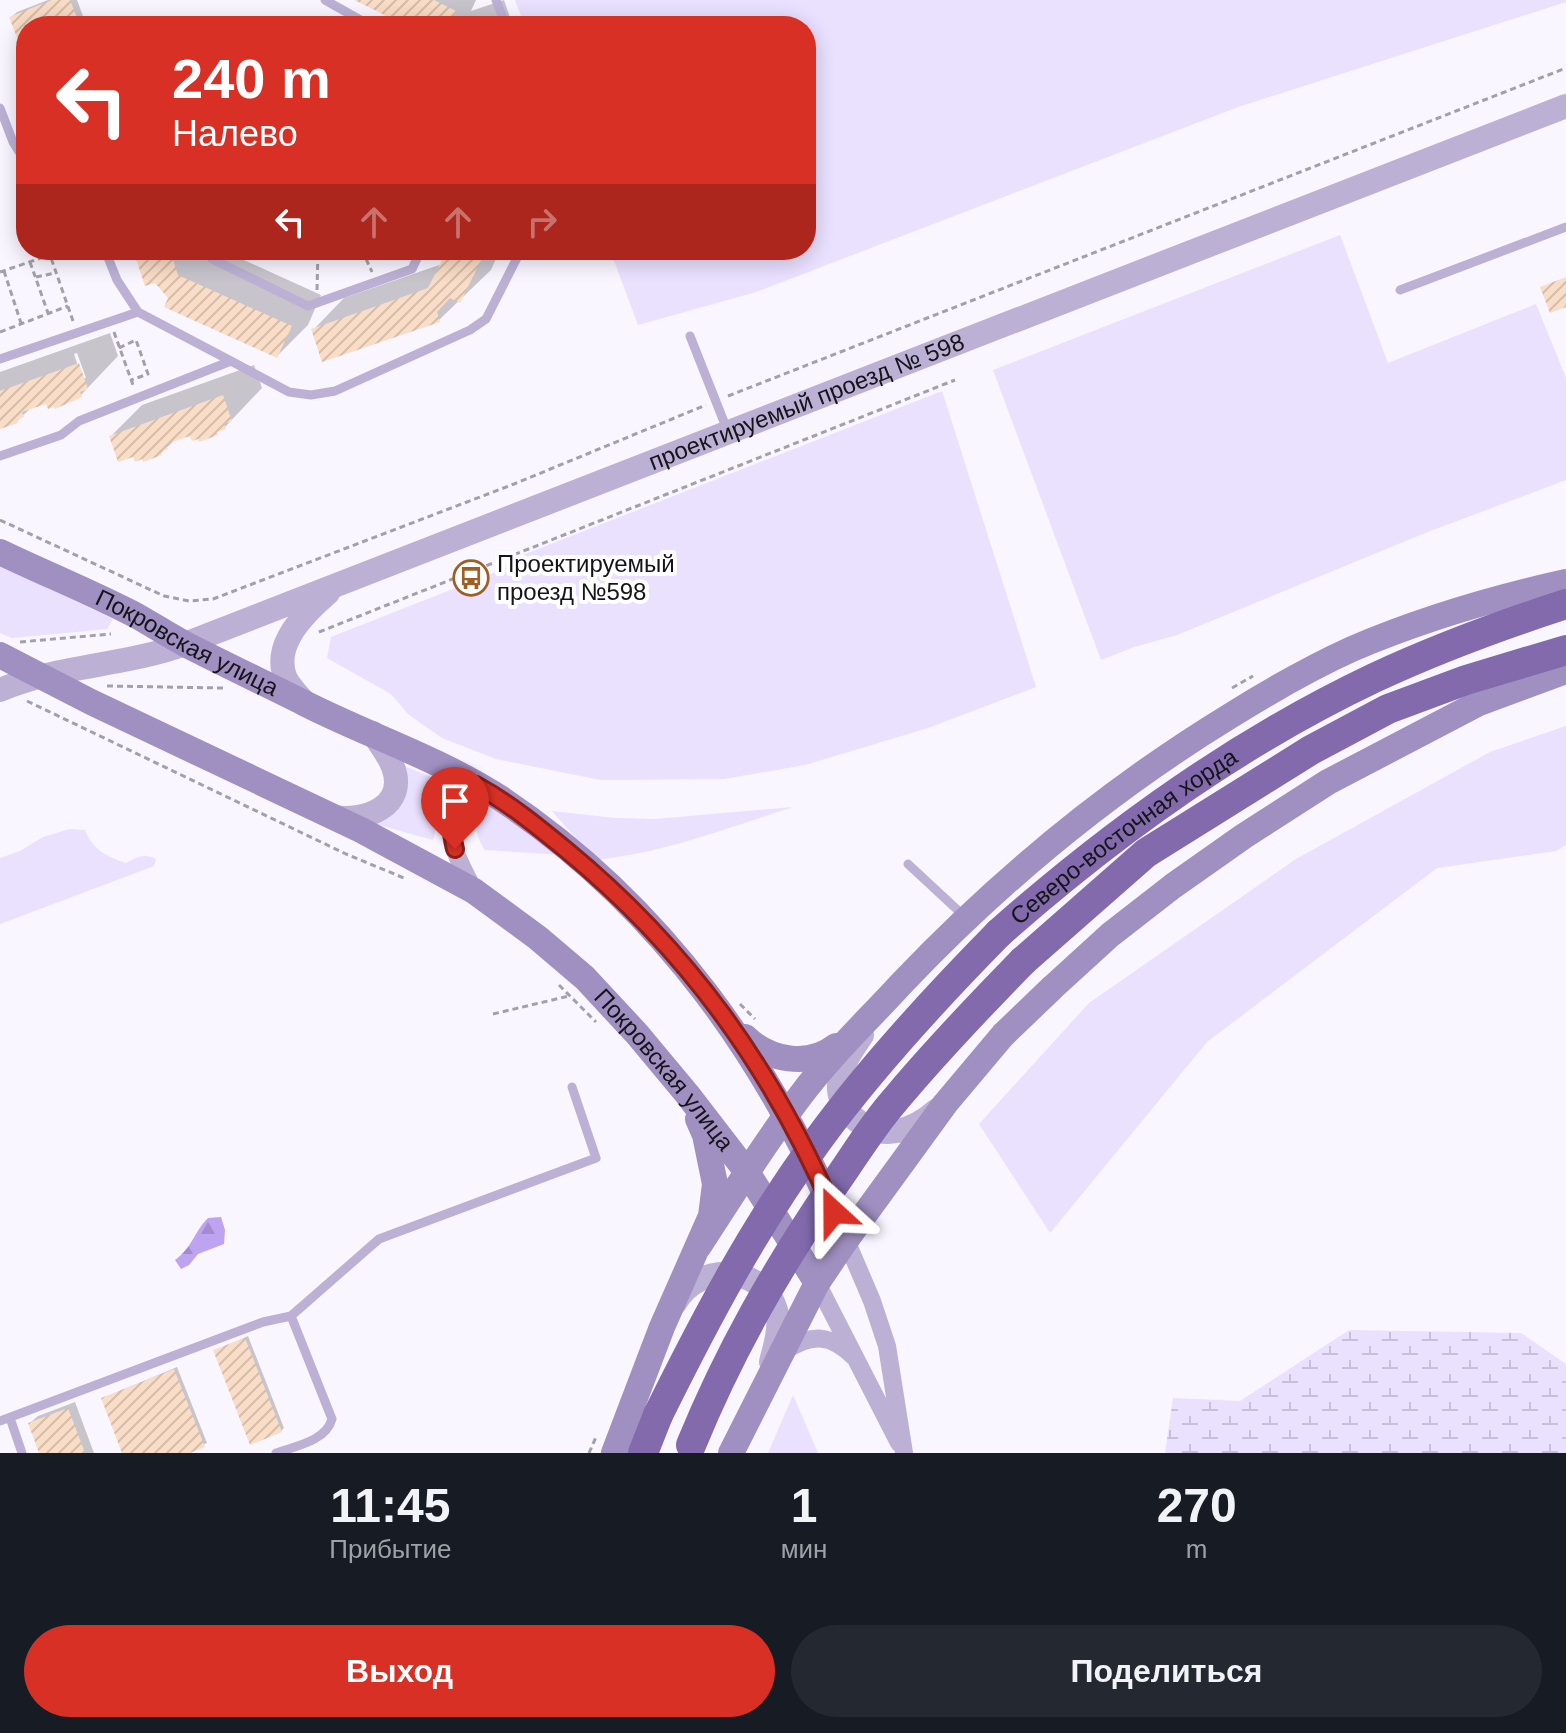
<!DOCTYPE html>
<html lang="ru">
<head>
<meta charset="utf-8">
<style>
	:root { --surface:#171b24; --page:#242831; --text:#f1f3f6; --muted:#9ea1a6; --accent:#d93025 }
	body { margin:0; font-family:Helvetica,sans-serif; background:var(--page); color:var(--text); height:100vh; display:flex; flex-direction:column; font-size:30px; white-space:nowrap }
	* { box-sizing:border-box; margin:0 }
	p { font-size:26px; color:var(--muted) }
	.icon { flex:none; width:44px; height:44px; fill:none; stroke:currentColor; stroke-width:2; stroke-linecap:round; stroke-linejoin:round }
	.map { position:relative; height:1453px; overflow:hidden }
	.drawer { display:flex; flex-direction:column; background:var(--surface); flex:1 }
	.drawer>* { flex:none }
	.top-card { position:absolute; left:16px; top:16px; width:800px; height:244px; border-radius:32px; box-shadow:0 4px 20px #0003; background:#d93025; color:#fff; overflow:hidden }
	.pin { position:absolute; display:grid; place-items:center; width:68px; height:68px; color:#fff; margin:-82px -34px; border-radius:50% 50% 50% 0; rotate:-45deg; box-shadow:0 0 8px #0007 }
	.pin .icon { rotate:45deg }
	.me { position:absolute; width:88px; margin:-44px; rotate:336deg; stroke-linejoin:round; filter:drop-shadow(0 0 6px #0008) }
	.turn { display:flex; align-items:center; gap:28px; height:168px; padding:0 24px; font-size:36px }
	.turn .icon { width:104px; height:104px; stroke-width:2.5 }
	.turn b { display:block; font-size:56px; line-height:68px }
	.lanes { display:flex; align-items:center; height:76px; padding:0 24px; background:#0003; justify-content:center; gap:40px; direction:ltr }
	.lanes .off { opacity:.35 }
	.eta { display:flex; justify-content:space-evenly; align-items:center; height:136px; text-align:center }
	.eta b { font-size:48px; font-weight:700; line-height:56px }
	.button { display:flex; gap:16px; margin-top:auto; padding:16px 24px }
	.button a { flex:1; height:92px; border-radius:48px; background:var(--accent); color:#fff; font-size:32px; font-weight:700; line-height:92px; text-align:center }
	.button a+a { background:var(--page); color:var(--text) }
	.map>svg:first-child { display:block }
</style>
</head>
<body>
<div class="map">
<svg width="1566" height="1453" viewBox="0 0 1566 1453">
	<defs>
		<pattern id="forest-firs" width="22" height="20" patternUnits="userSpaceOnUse" patternTransform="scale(2)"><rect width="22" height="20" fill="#bea3f1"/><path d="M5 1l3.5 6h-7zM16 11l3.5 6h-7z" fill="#a28bce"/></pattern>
		<pattern id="wetland-marsh" width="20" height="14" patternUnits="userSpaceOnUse" patternTransform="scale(2)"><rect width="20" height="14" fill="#eae0ff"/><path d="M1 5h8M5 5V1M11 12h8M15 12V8" fill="none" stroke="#c8bfda"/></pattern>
		<pattern id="building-hatch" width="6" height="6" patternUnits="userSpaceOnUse" patternTransform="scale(2)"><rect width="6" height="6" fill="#faddc6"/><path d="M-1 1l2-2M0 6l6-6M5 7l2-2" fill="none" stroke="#d5bdaa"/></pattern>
	</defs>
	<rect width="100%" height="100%" fill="#f9f6ff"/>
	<path fill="#eae0ff" d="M515,0H1566V2L1238,107L756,292L638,325L610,250H806V26H525Z
		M1340,235L1388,363L1536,304L1566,378V480L1425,533L1177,635L1134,647L1101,660L993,370Z
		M942,391L1036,687L928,728L805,765L724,779L601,780L496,759L442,738L408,714L391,694L327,658L331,637L496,572L515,558Z
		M0,565L113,619L107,629L12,638L0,633Z
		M1566,726V845L1556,851L1437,868L1207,1042L1050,1233L979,1124L1089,1003L1296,859L1490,752Z
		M400,764L449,785L433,840L372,823Z
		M496,801L564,855L485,850C474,833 475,826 483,808Z
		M793,807C728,828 663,853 595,860L552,811L615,818L655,819Z
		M70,829L85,830C92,849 107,857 126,863C137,857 145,853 156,859L154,866L0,924V858L20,851L43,837Z
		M793,1395L818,1453H768Z"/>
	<path fill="url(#forest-firs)" d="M221,1217L225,1230L224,1244L198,1254L189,1265L181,1269L175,1260C192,1248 194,1232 208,1218Z"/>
	<path fill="url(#wetland-marsh)" d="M1349,1330L1521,1333L1566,1364V1453H1165L1173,1398L1240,1401Z"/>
	<path fill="#0003" fill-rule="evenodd" d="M48,0H77L83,16L65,26H26V41L21,43L11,17L17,12Z
		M358,0H476L471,11L504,0L513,26H411Z
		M135,250H222L321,295L308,325L277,356L170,298Z
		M449,250H500L491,270L439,320L313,330L344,298L442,264Z
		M110,333L118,356L81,395L32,407L17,421L0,427V372ZM77,353L86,378H82L74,354Z
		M254,365L262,388L225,427L176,439L161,453L111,436L142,405Z
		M248,1336L284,1428L281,1431L215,1351Z
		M177,1367L207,1443L185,1453H125L103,1398Z
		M75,1402L94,1453H41L30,1423L38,1416Z"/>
	<path fill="url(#building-hatch)" d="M52,0H70L79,23L70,26H26L25,58L9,17Z
		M354,0H434L456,11L449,26H407Z
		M133,250H170L178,275L292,326L277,358L164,307L168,298L155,283L145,286Z
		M447,250H486L460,303L450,298L437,312L440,322L322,362L311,329L428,288Z
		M1566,277V307L1550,313L1540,287Z
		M79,363L88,389L80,392L82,397L55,409L54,407L48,409L46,404L22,412L24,417L17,420L18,423L0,429V391Z
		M223,395L232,421L224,424L226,429L217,432L218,435L199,442L198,439L192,441L190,436L166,444L168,449L161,452L162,455L143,462L142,459L135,462L133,457L118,462L109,436Z
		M245,1338L282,1432L250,1445L213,1350Z
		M174,1369L205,1447L190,1453H122L101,1398Z
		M68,1408L85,1453H39L28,1423Z"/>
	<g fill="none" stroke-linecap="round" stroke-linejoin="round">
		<path stroke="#a2a0a8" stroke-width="3" stroke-dasharray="6 4" stroke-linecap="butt" d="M65,250L50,255L73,321
			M362,250L372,272
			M30,262L48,313
			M4,271L21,323
			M0,272L50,255
			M36,277L55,273
			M317,290L318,250
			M0,332L68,306
			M114,332L133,385
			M119,348L136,340L148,374L131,380
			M728,396L1566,68
			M0,520L164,596L189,601L213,599L514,484L706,405
			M319,632L955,380
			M20,642L111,634
			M107,686L223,688
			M1232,688L1253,676
			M27,701L346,854L404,878
			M559,985L596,1022
			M740,1004L755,1019
			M493,1014L569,996
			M589,1453L596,1437"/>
		<path stroke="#bcb1d4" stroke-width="9" d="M325,0L371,26
			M496,0L506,26
			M0,108L13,142L26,163
			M105,250L117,280L138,312L231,361
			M208,250L212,259L308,306L412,269L421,250
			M1400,290L1566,227
			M690,336L728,432
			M0,359L138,312
			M0,456L61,435L79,421L231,361L289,392L311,395L335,391L470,330L486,319L521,250
			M908,864L964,916
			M10,1418L22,1453
			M0,1421L263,1322L291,1316
			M276,1453C296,1446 326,1441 332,1419L291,1316L379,1239L596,1158L572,1087"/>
		<path stroke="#bcb1d4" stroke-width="18" d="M474,891C464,869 441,835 454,810C459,801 470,793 476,785
			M846,1240L872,1301L887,1346L904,1453
			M817,1283L899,1443
			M785,1351C811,1333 831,1334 854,1357"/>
		<g stroke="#bcb1d4" stroke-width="24">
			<path id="s1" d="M0,690C59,665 125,666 185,644L1566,106"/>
			<path d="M306,704C299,696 291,688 286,679C271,645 305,613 328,593"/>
			<path d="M334,817C365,822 408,806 393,767C389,755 379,744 373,733"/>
			<path d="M862,1035C852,1050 840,1066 839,1085C838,1098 845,1110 854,1118C881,1142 912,1132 937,1110"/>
			<path d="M675,1303C700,1259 770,1265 778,1319C780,1333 774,1349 771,1362"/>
		</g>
		<g stroke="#a08fc1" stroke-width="26">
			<path id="s2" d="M0,552C46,574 93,593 137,616C153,625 168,635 185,644C224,664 264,683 304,703C369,736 438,758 500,798C664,907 770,1062 846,1240"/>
			<path id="s3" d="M0,655L91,702L361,830L474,891L538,938L585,978L637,1034L687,1094L747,1172L817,1283"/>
			<path d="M745,1037C769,1060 808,1068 836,1046"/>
			<path d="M699,1246C732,1195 764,1144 801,1095C831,1055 868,1020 902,983C1000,880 1109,790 1230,716C1270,691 1310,668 1352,649C1420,620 1494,598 1566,582"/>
			<path d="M614,1453L662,1327L711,1216L715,1184L705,1135L698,1119"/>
			<path d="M731,1453L817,1283L846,1240L945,1104L1003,1035L1053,987L1110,935L1173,886L1244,836L1328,782L1479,703L1566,671"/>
		</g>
		<g stroke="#826aad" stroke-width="30">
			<path id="s4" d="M999,933C1112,833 1237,743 1374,678C1436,649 1501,625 1566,604"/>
			<path d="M1023,961L1146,853L1311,750L1388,709L1466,680L1566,650"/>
			<path d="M643,1453L658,1415"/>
		</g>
		<path stroke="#826aad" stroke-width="30" d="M658,1415C705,1320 755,1225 818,1140C872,1066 935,998 999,933
			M691,1445C729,1352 775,1272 831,1189C852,1160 871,1127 895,1100C935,1052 979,1006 1023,961"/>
	</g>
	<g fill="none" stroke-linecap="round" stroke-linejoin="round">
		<defs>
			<path id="route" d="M455,849C447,816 455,809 476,785C509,803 537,826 565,849C687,949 772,1068 834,1212"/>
		</defs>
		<use href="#route" stroke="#8d1f18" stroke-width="20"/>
		<use href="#route" stroke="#d93025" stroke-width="14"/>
	</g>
	<defs>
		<symbol id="bus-ring" viewBox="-11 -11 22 22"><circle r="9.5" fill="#fff" stroke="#9d6024" stroke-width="1.5"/><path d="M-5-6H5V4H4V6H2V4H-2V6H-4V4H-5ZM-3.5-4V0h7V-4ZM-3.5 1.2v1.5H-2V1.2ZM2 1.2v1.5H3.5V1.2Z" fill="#9d6024"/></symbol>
	</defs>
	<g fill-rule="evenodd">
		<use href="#bus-ring" x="451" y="558" width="40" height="40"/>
	</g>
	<g text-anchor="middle" stroke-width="8" stroke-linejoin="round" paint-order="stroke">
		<g font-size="24" fill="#151419" stroke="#fff">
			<text dy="8" stroke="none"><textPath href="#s1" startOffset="858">проектируемый проезд № 598</textPath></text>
			<text dy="8" stroke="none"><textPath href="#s2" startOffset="208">Покровская улица</textPath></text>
			<text dy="8" stroke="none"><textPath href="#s4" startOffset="158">Северо-восточная хорда</textPath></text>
			<text dy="8" stroke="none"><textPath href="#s3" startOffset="792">Покровская улица</textPath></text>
		</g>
		<g font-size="24" fill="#151419" stroke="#fff" text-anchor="start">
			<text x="497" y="572">Проектируемый<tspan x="497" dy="28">проезд №598</tspan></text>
		</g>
	</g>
</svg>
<div class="pin" style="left:455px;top:849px;background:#d93025"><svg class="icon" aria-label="arrive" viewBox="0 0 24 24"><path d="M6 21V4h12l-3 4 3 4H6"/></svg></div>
<svg class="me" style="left:834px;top:1212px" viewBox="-20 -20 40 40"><path d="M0-17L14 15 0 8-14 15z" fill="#d93025" stroke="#fff" stroke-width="4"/></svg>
<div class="top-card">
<div class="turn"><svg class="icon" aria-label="left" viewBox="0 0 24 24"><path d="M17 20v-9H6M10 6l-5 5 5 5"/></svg><div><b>240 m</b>Налево</div></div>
<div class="lanes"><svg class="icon" aria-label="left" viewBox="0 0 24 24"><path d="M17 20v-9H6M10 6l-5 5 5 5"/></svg><svg class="icon off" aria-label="ahead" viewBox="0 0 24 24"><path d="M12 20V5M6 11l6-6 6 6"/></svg><svg class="icon off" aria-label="ahead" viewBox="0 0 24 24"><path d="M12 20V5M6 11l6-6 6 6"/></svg><svg class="icon off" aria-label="right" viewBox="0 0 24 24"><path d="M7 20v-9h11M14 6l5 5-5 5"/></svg></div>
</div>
</div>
<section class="drawer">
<div class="eta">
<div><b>11:45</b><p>Прибытие</p></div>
<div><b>1</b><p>мин</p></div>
<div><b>270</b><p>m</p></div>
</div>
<div class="button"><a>Выход</a><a>Поделиться</a></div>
</section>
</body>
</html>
